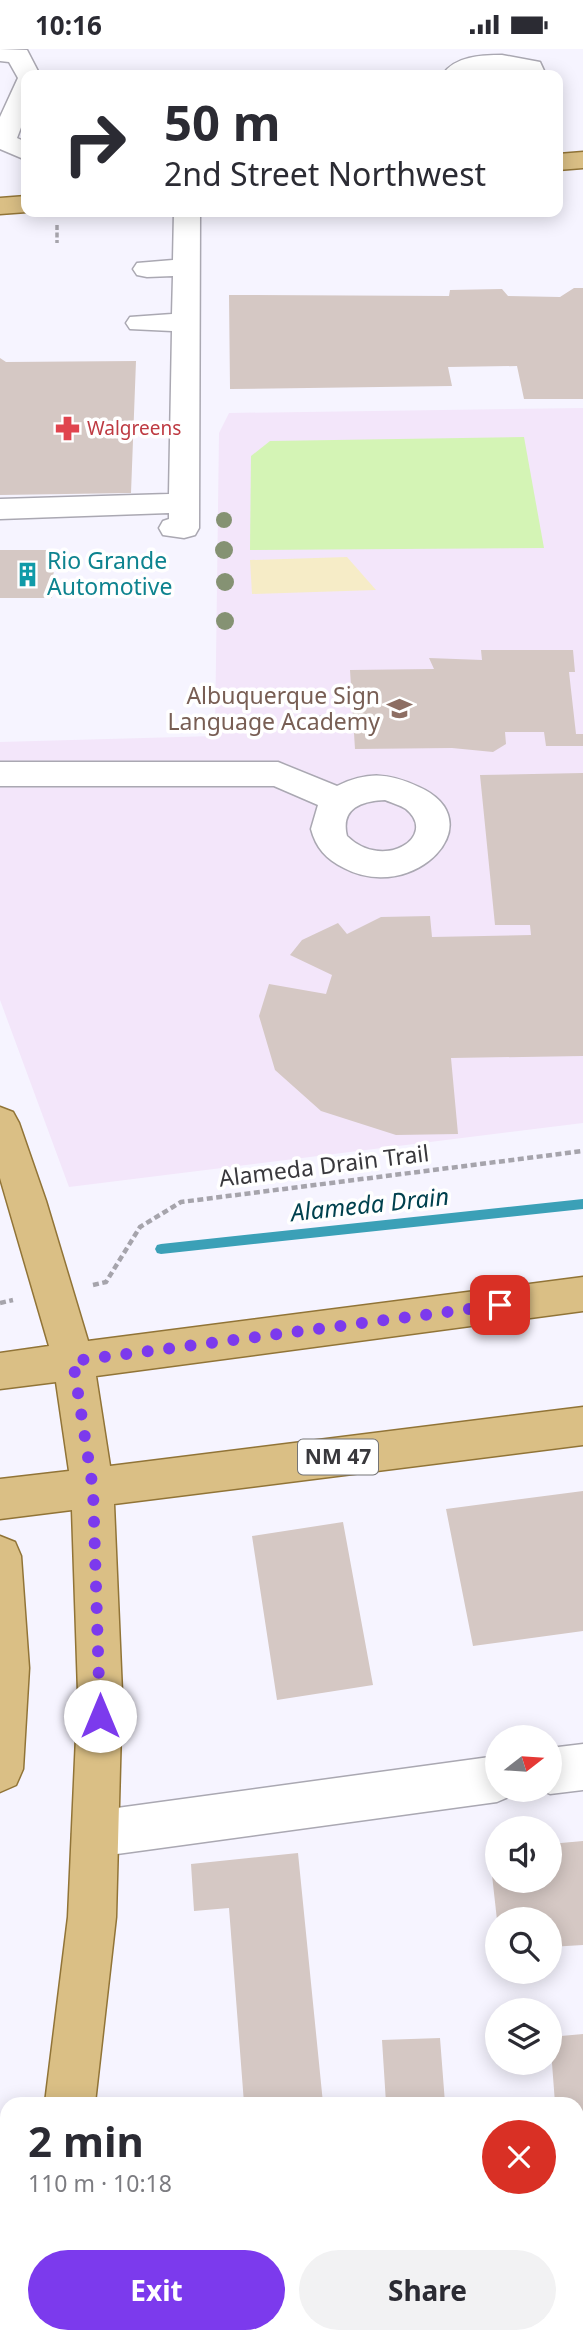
<!DOCTYPE html>
<html lang="en">
<head>
<meta charset="utf-8">
<style>
	:root { --surface:#fff; --page:#f2f2f3; --text:#2b2b33; --muted:#7c7c81; --accent:#7c3aed }
	body { margin:0; font-family:"Noto Sans",sans-serif; background:var(--page); color:var(--text); height:100vh; display:flex; flex-direction:column; font-size:26px; white-space:nowrap }
	* { box-sizing:border-box; margin:0 }
	p { font-size:23px; color:var(--muted) }
	.icon { flex:none; width:38px; height:38px; fill:none; stroke:currentColor; stroke-width:2; stroke-linecap:round; stroke-linejoin:round }
	.map { position:relative; flex:1; overflow:hidden }
	.sheet { position:absolute; left:0px; top:2048px; width:584px; height:247px; display:flex; flex-direction:column; background:var(--surface); border-radius:21px 21px 0 0; box-shadow:0 4px 18px #0003 }
	.sheet>* { flex:none }
	.top-card { position:absolute; left:21px; top:21px; width:542px; height:147px; border-radius:14px; box-shadow:0 4px 18px #0003; background:#fff; color:var(--text); overflow:hidden }
	.needle { width:46px; rotate:73deg }
	.tools { position:absolute; left:485px; top:1676px; display:grid; gap:14px }
	.tools a { display:grid; place-items:center; width:77px; height:77px; border-radius:50%; background:var(--surface); box-shadow:0 4px 18px #0003; font-size:35px }
	.pin { position:absolute; display:grid; place-items:center; width:60px; height:60px; color:#fff; margin:-30px; border-radius:14px; box-shadow:0 4px 10px #0006 }
	.me { position:absolute; width:77px; margin:-38px; rotate:0deg; stroke-linejoin:round; filter:drop-shadow(0 0 5px #0008) }
	.turn { display:flex; align-items:center; gap:24px; height:147px; padding:0 28px; font-size:32px }
	.turn .icon { width:91px; height:91px; stroke-width:2.5 }
	.turn b { display:block; font-size:49px; line-height:60px }
	.round { display:grid; place-items:center; flex:none; width:74px; height:74px; border-radius:37px; background:var(--page) }
	.overview { display:flex; align-items:center; justify-content:space-between; height:119px; padding:0 28px }
	h1 { font-size:42px; font-weight:700; line-height:52px }
	.action { display:flex; gap:14px; margin-top:auto; padding:14px 28px }
	.action a { flex:1; height:80px; border-radius:42px; background:var(--accent); color:#fff; font-size:28px; font-weight:700; line-height:80px; text-align:center }
	.action a+a { background:var(--page); color:var(--text) }
	.status { display:flex; justify-content:space-between; align-items:center; height:49px; padding:0 35px; background:var(--surface); direction:ltr }
	.status svg { height:19px; fill:currentColor }
	.map>svg:first-child { display:block }
</style>
</head>
<body>
<div class="status"><b>10:16</b><svg viewBox="0 0 49 12"><path d="M0 12V9h3v3zM5 12V6h3v6zM10 12V3h3v9zM15 12V0h3v12zM26 1h20v11H26zM47 4h2v5h-2z"/></svg></div>
<div class="map">
<svg width="583" height="2293" viewBox="0 0 583 2293">
	<rect width="100%" height="100%" fill="#f6f4ff"/>
	<path fill="#f3e6fa" d="M583,359V1074L69,1138L0,951V693L215,687L219,384L229,364Z"/>
	<path fill="#d4f4b5" d="M524,388L544,499L250,501L251,407L270,392Z"/>
	<path fill="#f6ecc7" d="M347,508L376,541L252,545L250,511Z"/>
	<g fill="none" stroke-linecap="round" stroke-linejoin="round">
		<path fill="#3ba0b7" fill-rule="evenodd" d="M583,1150V1160L161,1205L157,1204L155,1200L157,1196L161,1195Z"/>
	</g>
	<path fill="#d5c8c4" d="M574,239H583V350H524L517,317L448,318L452,337L230,340L229,246L449,247L450,241L502,240L508,247L560,248Z
		M0,309L6,313L136,312L131,444L0,446Z
		M0,501H55L52,549H0Z
		M481,601H573L575,623H569L576,685H583V697H546L544,683H505L506,695L493,703L452,699L355,700L350,621L434,620L429,609L482,611Z
		M583,724V1007L451,1009L458,1085L396,1086L321,1062L275,1021L259,967L269,935L326,945L332,926L290,906L302,891L338,874L347,885L381,868L430,867L432,888L531,886L530,876H495L480,726Z
		M583,1442V1582L473,1597L446,1460Z
		M343,1473L373,1636L277,1651L252,1487Z
		M583,1792V1896L550,1898V1871H497L489,1799L497,1798V1832H550V1795Z
		M298,1804L323,2054H244L229,1859L194,1862L191,1815Z
		M583,1985V2137L578,2138V2054H555L550,1988Z
		M440,1989L445,2054H386L382,1991Z
		M583,2204V2293H527V2287H578V2205Z
		M156,2287H231L230,2293H156Z"/>
	<g fill="none" stroke-linecap="round" stroke-linejoin="round">
		<defs>
			<path id="minor" d="M0,0L27,1L40,26H26V65L17,89L26,93V111L0,100V68L18,29L9,13L0,12Z
				M502,6L540,13L546,26H522L520,22C492,18 468,27 442,26C455,7 481,6 502,6Z
				M174,163H200L199,479L195,486L184,489L163,486L159,479L163,472L169,470V464L0,470V450L169,445L172,282L130,280L126,274L130,268L172,265L173,227L147,228L137,226L133,220L137,214L173,211Z
				M0,713H278L337,737C368,722 389,724 419,738C495,772 414,856 344,819C326,810 316,799 311,780L318,756L274,737H0ZM385,751C392,754 400,756 406,760C439,787 384,823 347,787C340,759 362,752 385,751Z
				M583,1695V1741L550,1745L541,1741H550V1699Z
				M497,1707V1741H515L513,1746L497,1753L95,1808L79,1801L72,1785L79,1769L95,1762Z"/>
			<path id="major" d="M583,103V119L558,121V105Z
				M26,147L27,163L0,165V149Z
				M0,1058L13,1063L19,1074L46,1152L88,1292L583,1228V1262L96,1327L110,1417L583,1358V1396L114,1455L122,1643L116,1868L95,2054H45L68,1868L78,1643L72,1461L0,1470V1430L69,1422L56,1333L0,1340V1304L49,1297L0,1129Z
				M0,1487L15,1493L21,1507L29,1619L23,1720L16,1736L0,1743Z
				M7,2266V2287H46L45,2293H0V2272Z"/>
		</defs>
		<use href="#minor" stroke="#aaa8b2" stroke-width="3"/>
		<use href="#major" stroke="#917437" stroke-width="3"/>
		<path stroke="#a6a4ac" stroke-width="3.5" stroke-dasharray="5 2.5" stroke-linecap="butt" d="M57,176V194"/>
		<path stroke="#a6a4ac" stroke-width="4.5" stroke-dasharray="6 3.5" stroke-linecap="butt" d="M300,669H337
			M93,1236L106,1233L140,1178L181,1153L583,1102
			M0,1254L13,1251"/>
		<use href="#minor" fill="#fff" fill-rule="evenodd"/>
		<use href="#major" fill="#dabf85" fill-rule="evenodd"/>
	</g>
	<g fill="#859273">
		<circle cx="224" cy="471" r="8"/>
		<circle cx="224" cy="501" r="9"/>
		<circle cx="225" cy="533" r="9"/>
		<circle cx="225" cy="572" r="9"/>
	</g>
	<g fill="none" stroke-linecap="round" stroke-linejoin="round">
		<path stroke="#7c3aed" stroke-width="12" stroke-dasharray="0 21.6" d="M100,1667L93,1440L73,1312L500,1256"/>
	</g>
	<defs>
		<symbol id="pharmacy-bare" viewBox="-9 -9 18 18"><path d="M-2-6h4v4h4v4h-4v4h-4v-4h-4v-4h4Z" fill="#e0444e" stroke="#fff" stroke-width="2.5" paint-order="stroke"/></symbol>
		<symbol id="building-bare" viewBox="-9 -9 18 18"><path d="M-4-6H4V6H1V3H-1V6H-4ZM-2.5-4.3h1.7v1.8h-1.7ZM.8-4.3h1.7v1.8H.8ZM-2.5-1h1.7V.8h-1.7ZM.8-1h1.7V.8H.8Z" fill="#0f9aa8" stroke="#fff" stroke-width="2.5" paint-order="stroke"/></symbol>
		<symbol id="school-bare" viewBox="-9 -9 18 18"><path d="M0-5L7-2L0 1L-7-2ZM-4 1L0 2.5L4 1V4Q0 6-4 4Z" fill="#8d6e63" stroke="#fff" stroke-width="2.5" paint-order="stroke"/></symbol>
	</defs>
	<g fill-rule="evenodd">
		<use href="#pharmacy-bare" x="50" y="362" width="35" height="35"/>
		<use href="#building-bare" x="10" y="508" width="35" height="35"/>
		<use href="#school-bare" x="382" y="642" width="35" height="35"/>
	</g>
	<g text-anchor="middle" stroke-width="7" stroke-linejoin="round" paint-order="stroke">
		<g font-size="19" fill="#be3a42" stroke="#fff" text-anchor="start">
			<text x="87" y="386">Walgreens</text>
		</g>
		<rect fill="#fff" stroke="#747476" stroke-width="2" x="298" y="1390.5" width="80" height="35" rx="5"/>
		<g font-size="21" font-weight="bold" fill="#39383c">
			<text x="338" y="1415">NM 47</text>
		</g>
		<g font-size="23" fill="#0d838f" stroke="#fff" text-anchor="start">
			<text x="47" y="520">Rio Grande<tspan x="47" dy="26">Automotive</tspan></text>
		</g>
		<g font-size="23" fill="#785e54" stroke="#fff" text-anchor="end">
			<text x="380" y="655">Albuquerque Sign<tspan x="380" dy="26">Language Academy</tspan></text>
		</g>
		<g font-size="23" fill="#39383c" stroke="#fff">
			<text transform="translate(324 1117) rotate(-7)" y="8">Alameda Drain Trail</text>
		</g>
		<g font-size="24" font-style="italic" fill="#00414e" stroke="#fff">
			<text transform="translate(370 1156) rotate(-6)" y="8">Alameda Drain</text>
		</g>
	</g>
</svg>
<div class="tools">
<a><svg class="needle" viewBox="-14 -14 28 28"><path d="M0-13l5 13h-10z" fill="#e53935"/><path d="M0 13l5-13h-10z" fill="#7c7c81"/></svg></a>
<a><svg class="icon" aria-label="sound" viewBox="0 0 24 24"><path d="M4 9h4l5-4v14l-5-4H4zM17 9q2 3 0 6"/></svg></a>
<a><svg class="icon" aria-label="search" viewBox="0 0 24 24"><circle cx="10" cy="10" r="6"/><path d="M15 15l6 6"/></svg></a>
<a><svg class="icon" aria-label="layers" viewBox="0 0 24 24"><path d="M12 4l9 5-9 5-9-5zM3 14l9 5 9-5"/></svg></a>
</div>
<div class="pin" style="left:500px;top:1256px;background:#d93025"><svg class="icon" aria-label="arrive" viewBox="0 0 24 24"><path d="M6 21V4h12l-3 4 3 4H6"/></svg></div>
<svg class="me" style="left:100px;top:1667px" viewBox="-20 -20 40 40"><circle r="19" fill="#fff"/><path d="M0-13L10 11 0 6-10 11z" fill="#7c3aed"/></svg>
<div class="top-card">
<div class="turn"><svg class="icon" aria-label="right" viewBox="0 0 24 24"><path d="M7 20v-9h11M14 6l5 5-5 5"/></svg><div><b>50 m</b>2nd Street Northwest</div></div>
</div>
<section class="sheet">
<div class="overview"><div><h1>2 min</h1><p>110 m · 10:18</p></div><a class="round" style="background:#d93025;color:#fff"><svg class="icon" aria-label="close" viewBox="0 0 24 24"><path d="M6 6l12 12M18 6L6 18"/></svg></a></div>
<div class="action"><a>Exit</a><a>Share</a></div>
</section>
</div>
</body>
</html>
